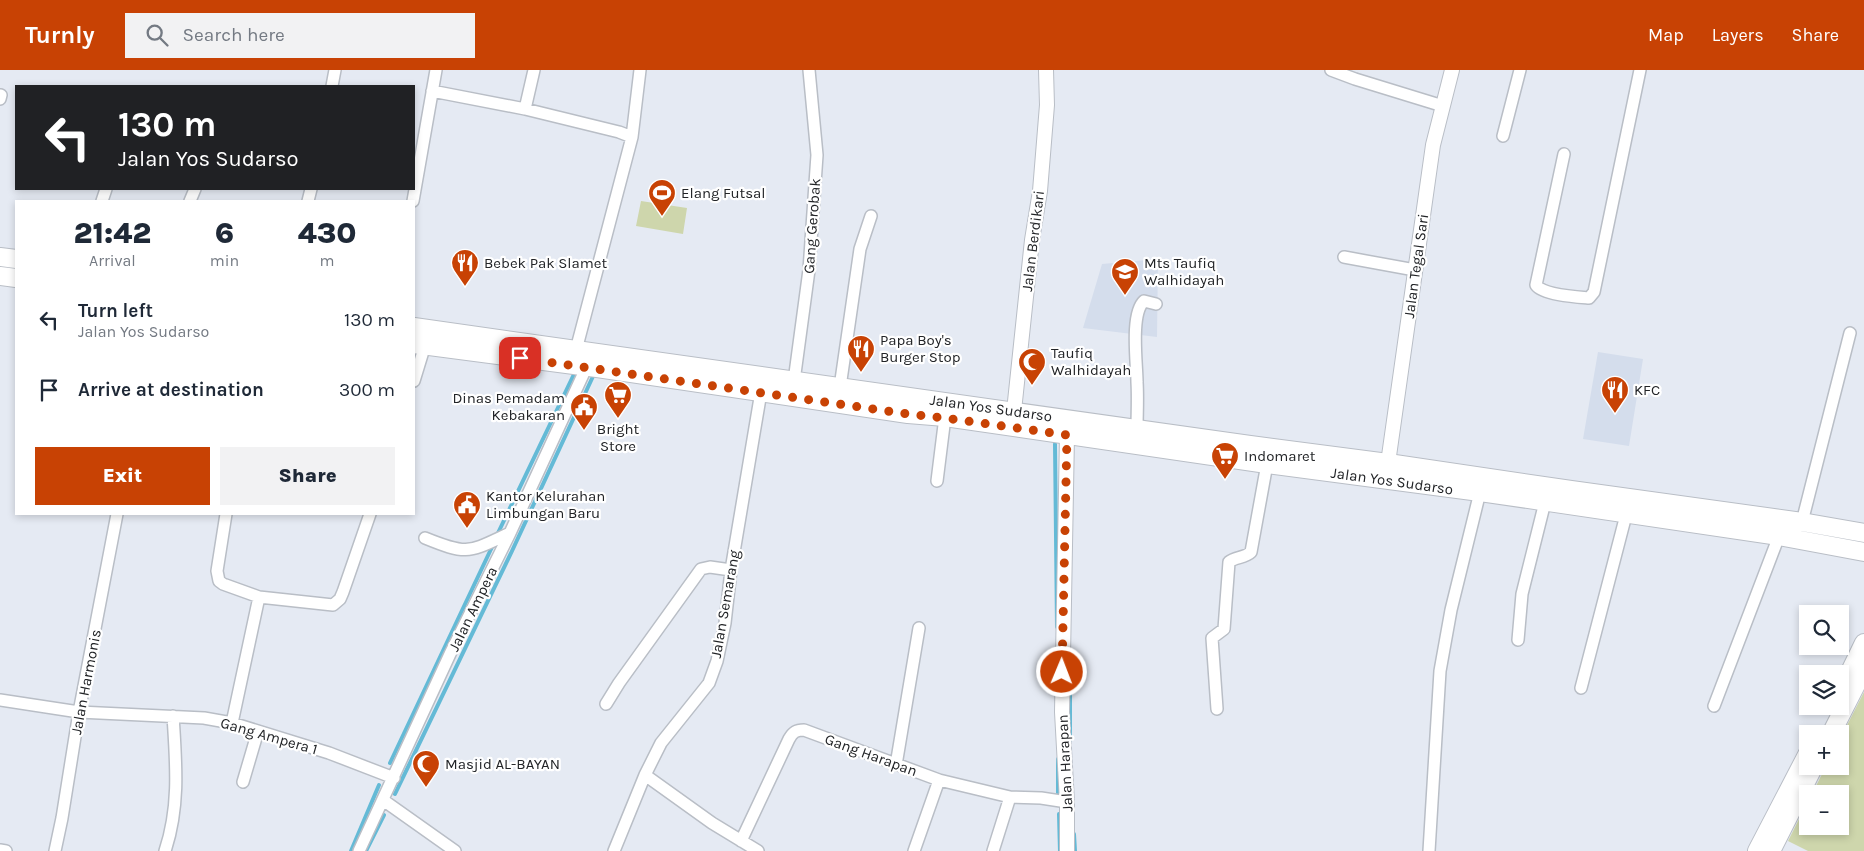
<!DOCTYPE html>
<html lang="en">
<head>
<meta charset="utf-8">
<style>
	:root { --surface:#fff; --page:#f2f2f3; --text:#1f2937; --muted:#747a83; --accent:#c84204 }
	body { margin:0; font-family:Karla,sans-serif; background:var(--page); color:var(--text); height:100vh; display:flex; flex-direction:column; font-size:19px; white-space:nowrap }
	* { box-sizing:border-box; margin:0 }
	p { font-size:16px; color:var(--muted) }
	.icon { flex:none; width:28px; height:28px; fill:none; stroke:currentColor; stroke-width:2; stroke-linecap:round; stroke-linejoin:round }
	.map { position:relative; flex:1; overflow:hidden }
	.side { position:absolute; left:15px; top:130px; width:400px; height:315px; display:flex; flex-direction:column; background:var(--surface); border-radius:0px; box-shadow:0 2px 8px #0003 }
	.side>* { flex:none }
	.guide { position:absolute; left:15px; top:15px; width:400px; height:105px; border-radius:0px; box-shadow:0 2px 8px #0003; background:#202124; color:#fff; overflow:hidden }
	.fabs { position:absolute; left:1799px; top:535px; display:grid; gap:10px }
	.fabs a { display:grid; place-items:center; width:50px; height:50px; border-radius:0px; background:var(--surface); box-shadow:0 2px 8px #0003; font-size:25px }
	.pin { position:absolute; display:grid; place-items:center; width:42px; height:42px; color:#fff; margin:-21px; border-radius:10px; box-shadow:0 2px 8px #0006 }
	.me { position:absolute; width:55px; margin:-28px; rotate:1deg; stroke-linejoin:round; filter:drop-shadow(0 0 4px #0008) }
	.turn { display:flex; align-items:center; gap:18px; height:105px; padding:0 20px; font-size:22px }
	.turn .icon { width:65px; height:65px; stroke-width:2.5 }
	.turn b { display:block; font-size:35px; line-height:42px }
	.eta { display:flex; justify-content:space-evenly; align-items:center; height:85px; text-align:center }
	.eta b { font-size:30px; font-weight:800; line-height:35px }
	.action { display:flex; gap:10px; margin-top:auto; padding:10px 20px }
	.action a { flex:1; height:58px; border-radius:0px; background:var(--accent); color:#fff; font-size:20px; font-weight:800; line-height:58px; text-align:center }
	.action a+a { background:var(--page); color:var(--text) }
	ul { padding:0; list-style:none }
	li { display:flex; align-items:center; gap:15px; height:70px; padding:0 20px }
	li div { flex:1 }
	li b { display:block; font-size:19px }
	li em { font-style:normal }
	header { display:flex; align-items:center; gap:30px; box-sizing:border-box; height:70px; padding:0 25px; background:var(--accent); color:#fff }
	header strong { font-size:24px }
	nav { display:flex; gap:28px; margin-inline-start:auto; font-size:18px }
	.search { width:350px; height:45px; background:var(--page); display:flex; align-items:center; gap:12px; box-sizing:border-box; padding:0 18px; border-radius:0px; color:var(--muted); font-size:19px }
	.map>svg:first-child { display:block }
</style>
</head>
<body>
<header>
<strong>Turnly</strong>
<div class="search"><svg class="icon" aria-label="search" viewBox="0 0 24 24"><circle cx="10" cy="10" r="6"/><path d="M15 15l6 6"/></svg>Search here</div>
<nav><a>Map</a><a>Layers</a><a>Share</a></nav>
</header>
<div class="map">
<svg width="1864" height="781" viewBox="0 0 1864 781">
	<rect width="100%" height="100%" fill="#e5eaf3"/>
	<path fill="#d4ddec" d="M1158,189L1157,267L1083,258L1102,194Z
		M1598,282L1643,289L1629,376L1583,369Z"/>
	<path fill="#ced6ac" d="M641,131L687,138L683,164L636,156Z
		M1864,622V781H1808L1788,771L1807,733L1808,756H1840V724H1812L1826,696H1840V669Z"/>
	<g fill="none" stroke-linecap="round" stroke-linejoin="round">
		<path stroke="#64bad6" stroke-width="4" d="M1055,374L1057,557
			M498,463L576,300
			M1070,589V670
			M1058,689V723
			M390,693L492,477
			M395,724L512,481L595,302
			M1059,744L1060,781
			M1074,764L1075,781
			M351,781L379,715
			M366,781L384,745"/>
		<defs>
			<path id="minor" d="M1331,0L1355,9L1443,36
				M332,16L335,0
				M432,21L525,39L619,62L632,67
				M0,29L1,25
				M525,39L534,0
				M1503,66L1520,0
				M1564,84L1536,215C1543,225 1577,227 1589,228L1594,222L1640,0
				M102,131L106,119
				M190,131L195,119
				M308,131L311,119
				M413,131L436,0
				M1344,187L1415,200
				M576,280L632,67L640,0
				M414,311L425,275
				M794,311L809,200L817,85L809,0
				M840,317L860,179L871,146
				M1137,359C1137,344 1138,328 1137,312C1137,294 1130,244 1144,231L1156,234
				M937,411L945,347
				M226,444L217,501L219,511L223,514L259,527L333,535L340,529L343,522L370,444
				M1802,452L1850,263
				M425,468C469,486 469,482 510,463
				M1518,570L1522,524L1545,432
				M1581,618L1626,445
				M0,630L79,642L204,648L232,653L329,683L394,708
				M606,634L619,613L701,499L710,497L731,500
				M1714,636L1779,466
				M1217,639L1212,568L1224,559L1229,492C1235,487 1245,488 1251,482L1267,394
				M232,653L259,527
				M896,695L919,558
				M645,705L712,753L758,781
				M243,712L258,661
				M383,730L455,781
				M741,771L789,669C793,662 796,660 804,660L939,710L1010,727L1041,728L1067,732
				M0,780L6,781
				M55,781L62,748L79,642L117,444
				M165,781C180,736 176,693 173,646
				M359,781L450,584L510,463L587,296
				M614,781L645,705L661,673L709,613L717,591L725,553L731,500L761,322
				M914,781L939,710
				M993,781L1010,727
				M1429,781L1440,601L1451,540L1480,422"/>
			<path id="tertiary" d="M1014,341L1032,170L1040,121L1047,35L1046,0
				M1067,365L1062,642L1067,732V781
				M1388,393L1433,75L1452,0"/>
			<path id="primary" d="M0,187L16,189
				M0,206L16,208
				M414,257L1250,375L1388,393L1571,420L1802,452L1864,463
				M414,274L597,298L908,344L945,347L1267,394L1480,422L1779,466L1864,482
				M1845,612L1864,573
				M1831,664L1864,599
				M1757,781L1808,683
				M1771,781L1814,696"/>
		</defs>
		<use href="#minor" stroke="#b9bec6" stroke-width="14"/>
		<use href="#tertiary" stroke="#b9bec6" stroke-width="16"/>
		<use href="#primary" stroke="#b9bec6" stroke-width="20"/>
		<use href="#minor" stroke="#fff" stroke-width="11"/>
		<use href="#tertiary" stroke="#fff" stroke-width="14"/>
		<use href="#primary" stroke="#fff" stroke-width="18"/>
	</g>
	<g fill="none" stroke-linecap="round" stroke-linejoin="round">
		<path stroke="#c84204" stroke-width="9" stroke-dasharray="0 16.2" d="M520,288L908,344L945,348L1067,365L1062,602"/>
	</g>
	<defs>
		<symbol id="stadium-pin" viewBox="-11 -11 22 30"><path d="M0 17L-7.5 6A9.5 9.5 0 1 1 7.5 6Z" fill="#c84204" stroke="#fff"/><path d="M0-5a6.5 5 0 1 0 0 10a6.5 5 0 1 0 0-10ZM-3.5-1.8h7v3.6h-7Z" fill="#fff"/></symbol>
		<symbol id="restaurant-pin" viewBox="-11 -11 22 30"><path d="M0 17L-7.5 6A9.5 9.5 0 1 1 7.5 6Z" fill="#c84204" stroke="#fff"/><path d="M-5-6h1v4h1v-4h1v4h1v-4h1v5L-1.5 .5V6h-2V.5L-5-1ZM5-6V6H3V1.5H1.5Q1.5-4 5-6Z" fill="#fff"/></symbol>
		<symbol id="school-pin" viewBox="-11 -11 22 30"><path d="M0 17L-7.5 6A9.5 9.5 0 1 1 7.5 6Z" fill="#c84204" stroke="#fff"/><path d="M0-5L7-2L0 1L-7-2ZM-4 1L0 2.5L4 1V4Q0 6-4 4Z" fill="#fff"/></symbol>
		<symbol id="mosque-pin" viewBox="-11 -11 22 30"><path d="M0 17L-7.5 6A9.5 9.5 0 1 1 7.5 6Z" fill="#c84204" stroke="#fff"/><path d="M3.5-4.9A6 6 0 1 0 3.5 4.9A5 5 0 1 1 3.5-4.9Z" fill="#fff"/></symbol>
		<symbol id="supermarket-pin" viewBox="-11 -11 22 30"><path d="M0 17L-7.5 6A9.5 9.5 0 1 1 7.5 6Z" fill="#c84204" stroke="#fff"/><path d="M-6-5.5h2.5l.6 2H6L4.5 2H-2.5L-4.4-4H-6ZM-1.5 3.2a1.3 1.3 0 1 0 .1 0ZM3 3.2a1.3 1.3 0 1 0 .1 0Z" fill="#fff"/></symbol>
		<symbol id="civic-pin" viewBox="-11 -11 22 30"><path d="M0 17L-7.5 6A9.5 9.5 0 1 1 7.5 6Z" fill="#c84204" stroke="#fff"/><path d="M-.6-6.5H3V-4.5H.6V-3L4-1V1h2V6H-6V1h2V-1L-.6-3ZM-1.2 2.5V6h2.4V2.5Z" fill="#fff"/></symbol>
	</defs>
	<g fill-rule="evenodd">
		<use href="#stadium-pin" x="646" y="107" width="32" height="43"/>
		<use href="#restaurant-pin" x="449" y="177" width="32" height="43"/>
		<use href="#school-pin" x="1109" y="186" width="32" height="43"/>
		<use href="#restaurant-pin" x="845" y="263" width="32" height="43"/>
		<use href="#mosque-pin" x="1016" y="276" width="32" height="43"/>
		<use href="#restaurant-pin" x="1599" y="304" width="32" height="43"/>
		<use href="#supermarket-pin" x="602" y="309" width="32" height="43"/>
		<use href="#civic-pin" x="568" y="321" width="32" height="43"/>
		<use href="#supermarket-pin" x="1209" y="370" width="32" height="43"/>
		<use href="#civic-pin" x="451" y="419" width="32" height="43"/>
		<use href="#mosque-pin" x="410" y="678" width="32" height="43"/>
	</g>
	<g text-anchor="middle" stroke-width="4.5" stroke-linejoin="round" paint-order="stroke">
		<g font-size="15" fill="#222427" stroke="#fff" text-anchor="start">
			<text x="681" y="128">Elang Futsal</text>
			<text x="484" y="198">Bebek Pak Slamet</text>
			<text x="1144" y="198">Mts Taufiq<tspan x="1144" dy="17">Walhidayah</tspan></text>
			<text x="880" y="275">Papa Boy's<tspan x="880" dy="17">Burger Stop</tspan></text>
			<text x="1051" y="288">Taufiq<tspan x="1051" dy="17">Walhidayah</tspan></text>
			<text x="1634" y="325">KFC</text>
			<text x="565" y="333" text-anchor="end">Dinas Pemadam<tspan x="565" dy="17">Kebakaran</tspan></text>
			<text x="618" y="364" text-anchor="middle">Bright<tspan x="618" dy="17">Store</tspan></text>
			<text x="1244" y="391">Indomaret</text>
			<text x="486" y="431">Kantor Kelurahan<tspan x="486" dy="17">Limbungan Baru</tspan></text>
			<text x="445" y="699">Masjid AL-BAYAN</text>
		</g>
		<g font-size="15" fill="#222427" stroke="#fff">
			<text transform="translate(812 156) rotate(-86)" y="5">Gang Gerobak</text>
			<text transform="translate(1033 171) rotate(-83)" y="5">Jalan Berdikari</text>
			<text transform="translate(1416 196) rotate(-82)" y="5">Jalan Tegal Sari</text>
			<text transform="translate(991 338) rotate(8)" y="5">Jalan Yos Sudarso</text>
			<text transform="translate(1392 411) rotate(8)" y="5">Jalan Yos Sudarso</text>
			<text transform="translate(725 534) rotate(-80)" y="5">Jalan Semarang</text>
			<text transform="translate(473 539) rotate(-64)" y="5">Jalan Ampera</text>
			<text transform="translate(86 612) rotate(-79)" y="5">Jalan Harmonis</text>
			<text transform="translate(269 666) rotate(16)" y="5">Gang Ampera 1</text>
			<text transform="translate(871 685) rotate(20)" y="5">Gang Harapan</text>
			<text transform="translate(1065 693) rotate(-93)" y="5">Jalan Harapan</text>
		</g>
	</g>
</svg>
<div class="fabs">
<a><svg class="icon" aria-label="search" viewBox="0 0 24 24"><circle cx="10" cy="10" r="6"/><path d="M15 15l6 6"/></svg></a>
<a><svg class="icon" aria-label="layers" viewBox="0 0 24 24"><path d="M12 4l9 5-9 5-9-5zM3 14l9 5 9-5"/></svg></a>
<a>+</a>
<a>−</a>
</div>
<div class="pin" style="left:520px;top:288px;background:#d93025"><svg class="icon" aria-label="arrive" viewBox="0 0 24 24"><path d="M6 21V4h12l-3 4 3 4H6"/></svg></div>
<svg class="me" style="left:1062px;top:602px" viewBox="-20 -20 40 40"><circle r="17" fill="#c84204" stroke="#fff" stroke-width="3"/><path d="M0-11L8 9 0 5-8 9z" fill="#fff"/></svg>
<div class="guide">
<div class="turn"><svg class="icon" aria-label="left" viewBox="0 0 24 24"><path d="M17 20v-9H6M10 6l-5 5 5 5"/></svg><div><b>130 m</b>Jalan Yos Sudarso</div></div>
</div>
<section class="side">
<div class="eta">
<div><b>21:42</b><p>Arrival</p></div>
<div><b>6</b><p>min</p></div>
<div><b>430</b><p>m</p></div>
</div>
<ul>
<li><svg class="icon" aria-label="left" viewBox="0 0 24 24"><path d="M17 20v-9H6M10 6l-5 5 5 5"/></svg><div><b>Turn left</b><p>Jalan Yos Sudarso</p></div><em>130 m</em></li>
<li><svg class="icon" aria-label="arrive" viewBox="0 0 24 24"><path d="M6 21V4h12l-3 4 3 4H6"/></svg><div><b>Arrive at destination</b></div><em>300 m</em></li>
</ul>
<div class="action"><a>Exit</a><a>Share</a></div>
</section>
</div>
</body>
</html>
